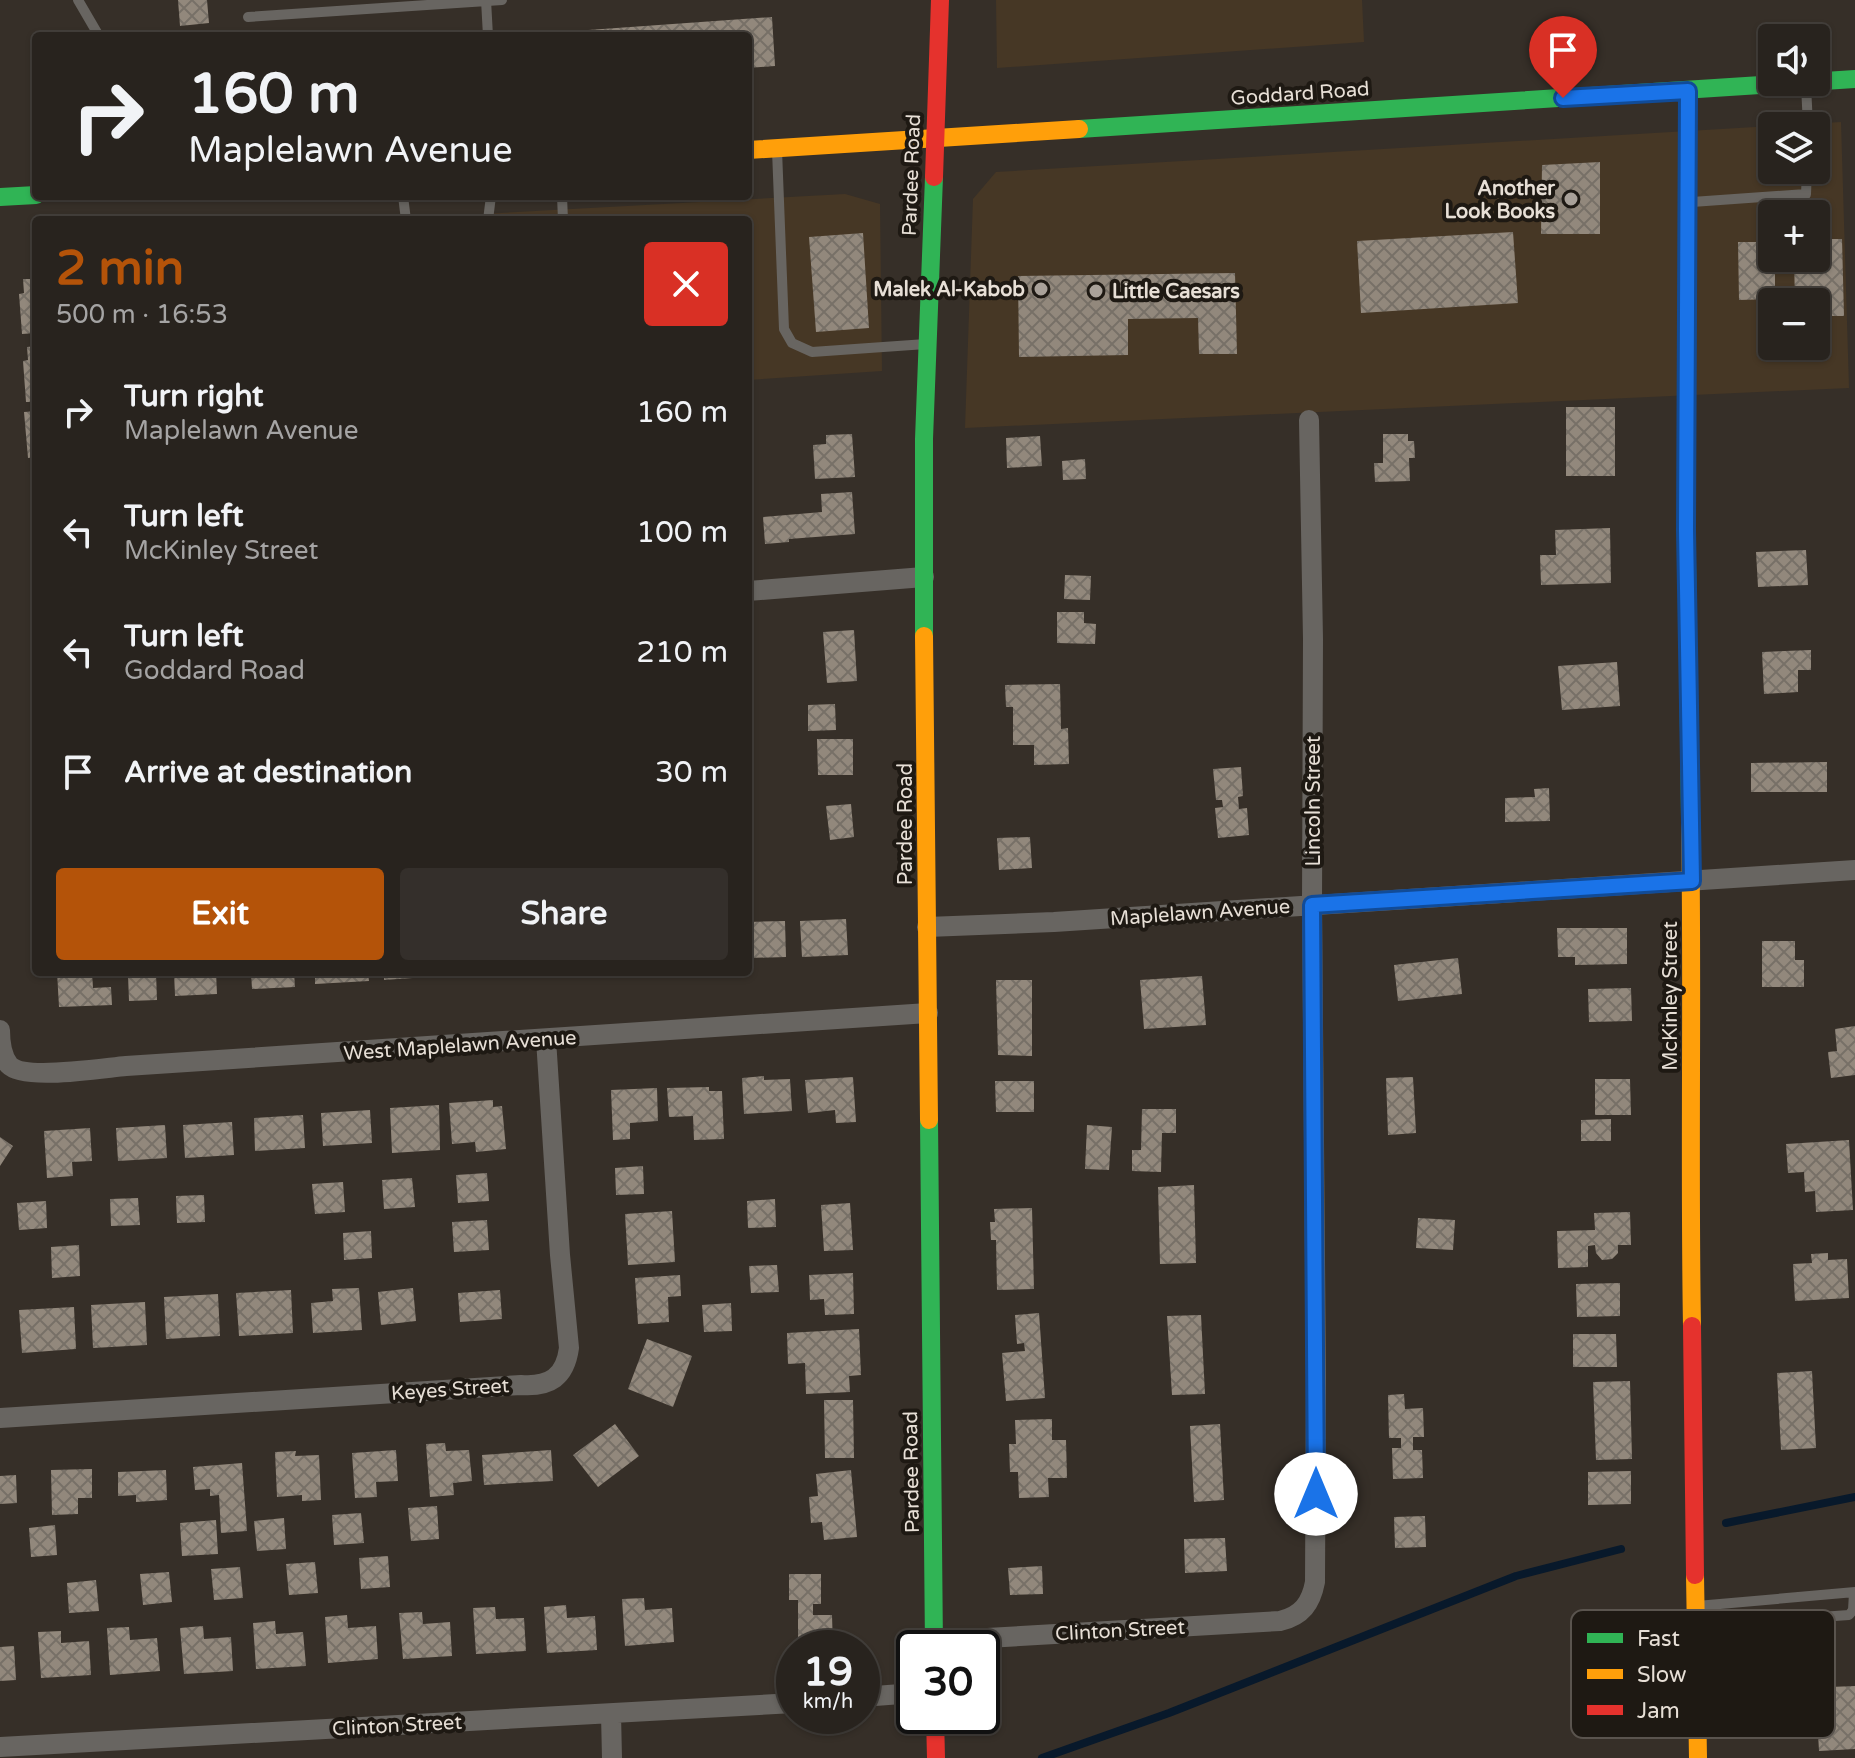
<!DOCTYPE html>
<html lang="en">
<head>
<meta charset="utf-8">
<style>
	:root { --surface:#28231e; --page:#342f2b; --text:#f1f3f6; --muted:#a5a4a4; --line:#44403c; --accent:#b45309 }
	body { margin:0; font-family:"Varela Round",sans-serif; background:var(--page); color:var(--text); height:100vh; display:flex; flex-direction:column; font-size:30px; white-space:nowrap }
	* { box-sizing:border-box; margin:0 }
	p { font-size:26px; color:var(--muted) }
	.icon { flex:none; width:44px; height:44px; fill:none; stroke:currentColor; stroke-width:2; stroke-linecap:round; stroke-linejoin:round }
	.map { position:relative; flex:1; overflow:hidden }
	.details { position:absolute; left:32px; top:216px; width:720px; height:760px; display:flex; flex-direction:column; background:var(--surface); border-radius:8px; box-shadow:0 2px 6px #0004,0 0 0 2px var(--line) }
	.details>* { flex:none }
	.guide { position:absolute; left:32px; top:32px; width:720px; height:168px; border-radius:8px; box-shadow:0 2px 6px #0004,0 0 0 2px var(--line); background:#28231e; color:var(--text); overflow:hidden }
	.buttons { position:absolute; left:1758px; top:24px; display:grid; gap:16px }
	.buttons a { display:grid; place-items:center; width:72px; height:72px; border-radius:8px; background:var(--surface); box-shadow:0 2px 6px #0004,0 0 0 2px var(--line); font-size:40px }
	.speed { position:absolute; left:776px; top:1630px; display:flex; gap:16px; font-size:40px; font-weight:700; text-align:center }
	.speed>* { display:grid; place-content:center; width:104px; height:104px; border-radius:50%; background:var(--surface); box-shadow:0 2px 6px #0004,0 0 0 2px var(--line); line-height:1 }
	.speed small { font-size:20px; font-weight:400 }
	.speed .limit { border:4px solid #111; border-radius:12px; background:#fff; color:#111 }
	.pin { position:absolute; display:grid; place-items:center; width:68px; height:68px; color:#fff; margin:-82px -34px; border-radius:50% 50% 50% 0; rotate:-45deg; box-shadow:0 0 8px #0007 }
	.pin .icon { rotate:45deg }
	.me { position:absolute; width:88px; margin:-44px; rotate:0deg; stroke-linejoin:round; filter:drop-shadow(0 0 6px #0008) }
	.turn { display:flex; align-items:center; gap:28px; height:168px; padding:0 24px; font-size:36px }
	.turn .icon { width:104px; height:104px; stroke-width:2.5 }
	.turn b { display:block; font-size:56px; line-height:68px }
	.round { display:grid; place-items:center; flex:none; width:84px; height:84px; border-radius:8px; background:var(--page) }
	.head { display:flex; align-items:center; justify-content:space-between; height:136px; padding:0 24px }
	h1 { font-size:48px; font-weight:700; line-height:60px; color:var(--accent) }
	.action { display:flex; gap:16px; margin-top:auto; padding:16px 24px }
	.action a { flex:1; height:92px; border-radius:8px; background:var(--accent); color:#fff; font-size:32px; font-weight:700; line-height:92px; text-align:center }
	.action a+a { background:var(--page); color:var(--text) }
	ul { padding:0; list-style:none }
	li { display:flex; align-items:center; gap:24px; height:120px; padding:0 24px }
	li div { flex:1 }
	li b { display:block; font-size:30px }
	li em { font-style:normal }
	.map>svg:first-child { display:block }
</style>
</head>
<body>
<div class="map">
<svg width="1855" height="1758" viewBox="0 0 1855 1758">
	<defs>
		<pattern id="building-cross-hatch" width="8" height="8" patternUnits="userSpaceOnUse" patternTransform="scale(2)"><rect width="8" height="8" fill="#92887c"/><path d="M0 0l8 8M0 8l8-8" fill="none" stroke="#777067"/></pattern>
	</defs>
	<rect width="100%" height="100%" fill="#362f28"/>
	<path fill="#463725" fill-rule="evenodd" d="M996,0H1362L1364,42L997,68Z
		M1841,122L1849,388L965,428L973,199L996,172L1772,126V170H1816V126H1773ZM1772,214H1816V258H1772ZM1772,302H1816V346H1772Z
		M845,194L880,204L882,371L748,380V220H446V216Z"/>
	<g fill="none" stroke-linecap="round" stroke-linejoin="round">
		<path stroke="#08192b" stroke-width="8" d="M1726,1523L1855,1497
			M1042,1758L1169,1713L1516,1576L1621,1549"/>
	</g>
	<path fill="url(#building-cross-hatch)" d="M178,0H207L209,23L180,26Z
		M772,17L775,66L748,68V36H532V34Z
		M1600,162V234H1541L1542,165Z
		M1513,232L1518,303L1361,313L1357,241Z
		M863,233L869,328L816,332L809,237Z
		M1816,239H1842L1844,316H1816V302H1795L1794,258H1816Z
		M1738,242H1772V258H1775V299L1739,300Z
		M1235,273L1237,354H1199L1198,318L1128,319V355L1019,357L1018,276Z
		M23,279H36V333L22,334L19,294L24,293Z
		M36,346V402H26L23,361L28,360L27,347Z
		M1566,407H1615V476H1566Z
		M36,411V457L28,458L24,412Z
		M852,434L855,477L815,479L813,445L826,444V435Z
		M1383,434H1408V441H1414L1415,458H1409L1410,481L1375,482L1374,463H1383Z
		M1040,436L1042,466L1007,468L1006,438Z
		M1085,459L1086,479L1063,480L1062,461Z
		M852,492L855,534L789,539V542L765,544L763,517L822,512L821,494Z
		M1610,528L1611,583L1541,585L1540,555H1556L1555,530Z
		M1806,550L1808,585L1758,587L1756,552Z
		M1065,575L1091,576L1090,600L1064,599Z
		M1057,612H1084V623L1096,624L1095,644L1057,643Z
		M854,630L857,681L827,683L823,632Z
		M1811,650V670H1798V692L1764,694L1762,652Z
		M1617,662L1620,706L1562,710L1558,666Z
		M1060,684L1061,729L1068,728L1069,764L1034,765V745H1013V707H1006L1005,685Z
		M835,704L836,730L808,731V705Z
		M817,739H853V775H818Z
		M1827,762V792H1751V763Z
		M1241,767L1243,796L1238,797L1239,809L1247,808L1249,835L1218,838L1215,808L1223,807L1222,800H1216L1213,769Z
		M1549,788L1550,821L1505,822V798L1535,797L1534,789Z
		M851,804L854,837L830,840L826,806Z
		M1030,837L1032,868L999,870L997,838Z
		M846,919L848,955L802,957L800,921Z
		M785,921L786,957L748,958V922Z
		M1557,928H1627V964L1575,965V957H1558Z
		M1762,941H1795V960H1804V987H1762Z
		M1458,958L1462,994L1398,1001L1394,965Z
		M57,972H92L93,988L111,987L112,1005L59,1007Z
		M174,972H216L217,994L175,996Z
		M251,972H294L295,987L252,989Z
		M315,972H368L369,981L315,984Z
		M384,972H441V976L384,980Z
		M156,973L157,1000L129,1001L128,975Z
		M1202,976L1206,1025L1144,1029L1140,980Z
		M996,980H1032V1056L998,1055Z
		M1631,988L1632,1021L1589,1022L1588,989Z
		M1855,1026V1075L1831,1078L1828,1052L1837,1051L1835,1029Z
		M764,1076V1080L790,1079L792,1111L744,1114L742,1078Z
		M853,1077L856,1122L836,1123L835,1110L808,1113L805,1080Z
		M1413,1077L1416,1133L1388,1135L1386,1078Z
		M1595,1079H1630L1631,1115H1595Z
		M995,1081H1034V1112H996Z
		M709,1087V1091H722L724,1139L694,1140L693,1116L669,1117L667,1088Z
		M657,1088L658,1121L630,1123V1139L613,1140L611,1090Z
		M493,1100V1107L502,1106L506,1149L476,1152L475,1142L452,1144L449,1103Z
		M439,1105L440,1150L392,1153L390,1108Z
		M1142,1109H1176V1133H1162L1161,1172L1132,1171V1150H1141Z
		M370,1110L372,1143L323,1146L321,1113Z
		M303,1115L305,1148L255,1151L254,1118Z
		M1611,1119V1141H1581V1120Z
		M232,1122L234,1155L185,1158L183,1125Z
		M165,1125L167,1158L118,1161L116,1128Z
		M1087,1125L1112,1127L1109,1170L1085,1169Z
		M90,1128L92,1161L72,1162L73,1176L47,1178L44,1131Z
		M0,1137L13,1146L0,1166Z
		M1849,1140L1853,1210L1816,1212L1815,1191L1805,1192L1804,1172L1788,1173L1786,1144Z
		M643,1166L644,1194L616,1195L615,1168Z
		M487,1173L489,1201L458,1203L456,1175Z
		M412,1178L415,1207L384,1209L382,1180Z
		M343,1182L345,1212L315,1214L312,1184Z
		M1194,1185L1196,1263L1160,1264L1158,1187Z
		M204,1195L205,1222L177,1223L176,1196Z
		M138,1198L140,1225L111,1226L110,1199Z
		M775,1199L776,1227L748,1228L747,1201Z
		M46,1201L47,1228L19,1230L17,1203Z
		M850,1203L853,1250L824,1251L821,1205Z
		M1032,1208L1034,1289L997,1290L996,1240H991L990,1222H995L994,1209Z
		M672,1211L675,1262L628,1265L625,1214Z
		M1630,1212L1631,1245H1618V1253L1612,1259L1602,1260L1596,1253L1595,1245L1588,1246V1267L1558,1268L1557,1231L1595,1230L1594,1213Z
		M1418,1218L1455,1220L1453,1250L1416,1248Z
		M487,1220L489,1250L454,1252L452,1222Z
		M371,1231L372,1258L344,1260L343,1233Z
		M79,1245L80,1276L52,1278L51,1247Z
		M1828,1253V1260L1847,1259L1849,1298L1795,1301L1793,1264L1812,1263L1811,1254Z
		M777,1265L779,1292L751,1293L749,1266Z
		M853,1273L854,1314L825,1315L824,1299L810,1300L809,1275Z
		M680,1275L681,1296L668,1297L669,1322L638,1324L635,1278Z
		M1620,1283V1316L1577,1317L1576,1284Z
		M359,1288L362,1330L313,1333L311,1303L333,1301L332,1289Z
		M413,1288L416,1321L381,1325L378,1292Z
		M291,1290L293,1333L239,1336L236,1293Z
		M500,1290L502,1319L460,1322L458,1293Z
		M218,1294L220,1336L166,1339L164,1297Z
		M145,1302L147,1345L93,1348L91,1305Z
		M731,1303L732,1331L704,1332L702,1305Z
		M74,1307L76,1349L22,1353L19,1310Z
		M1039,1313L1045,1398L1006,1401L1002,1353L1025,1351L1024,1343L1017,1344L1015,1315Z
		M1201,1315L1205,1394L1172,1395L1167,1316Z
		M859,1329L861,1375L849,1376L850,1392L806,1394L805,1363L788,1364L787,1333Z
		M1573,1334H1616L1617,1367H1573Z
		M647,1339L692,1356L673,1407L628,1389Z
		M1812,1371L1816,1448L1781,1450L1777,1373Z
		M1630,1381L1632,1459L1596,1460L1593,1382Z
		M1404,1394L1405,1409L1423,1408L1424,1437H1413V1450H1422L1423,1478L1393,1479L1392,1448H1401V1438H1389L1388,1395Z
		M824,1400H853L854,1458H825Z
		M1052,1419V1440H1066L1067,1478H1048L1049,1497L1019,1498L1018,1472H1010L1009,1444H1016L1015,1420Z
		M615,1424L639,1456L598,1487L573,1455Z
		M1220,1424L1224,1500L1194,1502L1190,1426Z
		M445,1443L446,1451L469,1450L472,1481L453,1483L454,1495L430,1497L426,1444Z
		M396,1450L398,1481L376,1482L377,1497L355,1498L352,1453Z
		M551,1450L553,1481L484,1485L482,1455Z
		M296,1451L295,1456L319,1455L321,1500L302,1501V1495L277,1497L275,1452Z
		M242,1463L247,1531L221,1533L219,1495L210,1496V1489L195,1490L193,1467Z
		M92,1469V1498H78V1514L52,1515L51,1470Z
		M166,1470L167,1500L136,1502V1495L118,1496V1472Z
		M851,1470L857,1537L824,1540L822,1522L811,1523L809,1497L818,1496L816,1474Z
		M1631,1471V1504L1588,1505V1472Z
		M16,1475L17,1503L0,1504V1476Z
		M437,1506L439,1539L411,1541L408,1508Z
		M361,1513L364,1543L334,1545L332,1515Z
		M1425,1516L1426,1547L1395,1548L1394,1517Z
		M284,1518L286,1549L257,1551L254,1521Z
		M216,1520L218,1554L182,1556L180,1523Z
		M55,1525L57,1555L31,1557L29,1528Z
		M1225,1538L1227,1571L1185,1573L1184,1539Z
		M388,1556L390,1587L361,1589L359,1558Z
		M315,1562L318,1593L289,1595L286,1564Z
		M1042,1566L1043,1594L1010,1595L1008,1568Z
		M240,1567L243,1598L214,1600L211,1569Z
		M169,1572L172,1602L143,1605L140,1574Z
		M789,1574H821V1604H813V1615H832L833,1648H798V1600H789Z
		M96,1580L99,1611L69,1613L67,1583Z
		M644,1598L645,1610L672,1608L674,1642L625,1646L622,1599Z
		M566,1605L567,1618L595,1616L597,1650L547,1653L544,1607Z
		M495,1607L496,1619L524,1618L526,1651L476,1654L473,1608Z
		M422,1612L423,1624L450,1622L452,1656L403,1659L399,1613Z
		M347,1615L348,1628L376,1626L378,1659L328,1663L325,1617Z
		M275,1621L276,1634L303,1632L306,1666L256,1669L253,1623Z
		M203,1626L204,1639L231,1637L233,1671L184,1674L180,1628Z
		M129,1627L130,1640L157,1638L160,1671L110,1675L107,1628Z
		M61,1631V1643L89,1641L91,1675L41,1678L38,1632Z
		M14,1646L16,1680L0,1681V1647Z
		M1855,1686V1749L1819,1751L1818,1733L1807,1734L1804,1688Z"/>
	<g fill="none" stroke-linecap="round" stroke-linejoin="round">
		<path stroke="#686561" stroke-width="10" d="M78,0L99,36
			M486,0L488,36
			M248,17L502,0
			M1806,85L1808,126
			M777,150L784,329L792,343L812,352L926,344
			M403,196L406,220
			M562,196L563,220
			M1692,202L1806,194L1807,170
			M488,220L491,196
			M1697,1606L1855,1592
			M1697,1629L1749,1622L1849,1615L1853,1610L1854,1593"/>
		<path stroke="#686561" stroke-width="20" d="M748,591L924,577
			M927,927L1054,922L1855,870
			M0,1030C0,1042 1,1055 9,1065C24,1081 103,1068 126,1066L928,1013
			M0,1418L521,1385C550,1387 565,1377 569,1348L560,1255L546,1039
			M934,1641L1280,1621C1302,1616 1311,1603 1315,1582L1316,1377L1312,905L1313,639L1309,420
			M862,1697L914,1693
			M611,1714L612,1758
			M0,1747L794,1703"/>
		<path stroke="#30b455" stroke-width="18" d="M1688,91L1686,476L1690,818
			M1079,129L1855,79
			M0,197L36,195
			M924,636V439L934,177
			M929,1120L934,1648"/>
		<path stroke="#ff9f0a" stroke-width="18" d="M748,150L1079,129
			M924,636L929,1120
			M1690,818C1693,987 1689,1157 1692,1326
			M1695,1575L1698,1758"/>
		<path stroke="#e5322d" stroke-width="18" d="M934,177L940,0
			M1692,1326L1695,1575
			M935,1716L936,1758"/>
	</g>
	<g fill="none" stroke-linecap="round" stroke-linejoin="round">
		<defs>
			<path id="route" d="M1316,1494L1312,905L1692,881L1686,530L1688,91L1563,98"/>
		</defs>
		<use href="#route" stroke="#114b97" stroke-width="20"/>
		<use href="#route" stroke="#1a73e8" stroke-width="14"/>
	</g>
	<g fill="#a9a199" stroke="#1e1913" stroke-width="3">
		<circle cx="1571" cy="199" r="8"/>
		<circle cx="1041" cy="289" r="8"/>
		<circle cx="1096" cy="291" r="8"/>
	</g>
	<g text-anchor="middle" stroke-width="8" stroke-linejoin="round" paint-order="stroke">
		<g font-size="20" fill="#e7dfd6" stroke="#1e1913">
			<text transform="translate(1300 93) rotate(-4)" y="7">Goddard Road</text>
			<text transform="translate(911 175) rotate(-88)" y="7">Pardee Road</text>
			<text transform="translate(1313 801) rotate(-90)" y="7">Lincoln Street</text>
			<text transform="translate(905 824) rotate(-90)" y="7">Pardee Road</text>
			<text transform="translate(1200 912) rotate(-4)" y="7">Maplelawn Avenue</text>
			<text transform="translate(1670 996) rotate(-90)" y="7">McKinley Street</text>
			<text transform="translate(460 1045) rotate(-4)" y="7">West Maplelawn Avenue</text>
			<text transform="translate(450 1389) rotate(-4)" y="7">Keyes Street</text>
			<text transform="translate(911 1472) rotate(-91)" y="7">Pardee Road</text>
			<text transform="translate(1120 1630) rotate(-3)" y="7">Clinton Street</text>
			<text transform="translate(397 1725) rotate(-3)" y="7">Clinton Street</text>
		</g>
		<g font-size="20" font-weight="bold" fill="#e7dfd6" stroke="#1e1913" text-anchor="end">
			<text x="1555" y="195">Another<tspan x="1555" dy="23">Look Books</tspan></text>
			<text x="1025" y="296">Malek Al-Kabob</text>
			<text x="1112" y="298" text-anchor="start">Little Caesars</text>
		</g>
	</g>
	<rect x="1571" y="1610" width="264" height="128" rx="12" fill="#1e1913" stroke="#5a544e" stroke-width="2"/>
	<rect x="1587" y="1633" width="36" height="10" fill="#30b455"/>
	<rect x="1587" y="1669" width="36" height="10" fill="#ff9f0a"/>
	<rect x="1587" y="1705" width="36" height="10" fill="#e5322d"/>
	<g font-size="22" fill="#e7dfd6">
		<text x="1637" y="1646">Fast</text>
		<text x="1637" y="1682">Slow</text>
		<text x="1637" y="1718">Jam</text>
	</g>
</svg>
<div class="buttons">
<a><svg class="icon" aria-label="sound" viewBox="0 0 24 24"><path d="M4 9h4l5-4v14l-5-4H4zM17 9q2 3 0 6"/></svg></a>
<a><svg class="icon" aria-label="layers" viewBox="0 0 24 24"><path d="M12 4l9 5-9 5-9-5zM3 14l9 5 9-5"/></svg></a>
<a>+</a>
<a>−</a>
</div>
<div class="speed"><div>19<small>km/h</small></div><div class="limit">30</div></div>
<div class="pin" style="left:1563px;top:98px;background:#d93025"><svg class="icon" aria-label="arrive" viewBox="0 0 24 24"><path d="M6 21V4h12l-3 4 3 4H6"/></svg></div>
<svg class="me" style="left:1316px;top:1494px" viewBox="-20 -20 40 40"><circle r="19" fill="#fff"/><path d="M0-13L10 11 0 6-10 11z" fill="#1a73e8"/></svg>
<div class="guide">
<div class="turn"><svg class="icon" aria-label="right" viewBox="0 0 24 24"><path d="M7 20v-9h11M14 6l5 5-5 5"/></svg><div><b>160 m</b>Maplelawn Avenue</div></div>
</div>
<section class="details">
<div class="head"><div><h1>2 min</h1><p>500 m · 16:53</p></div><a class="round" style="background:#d93025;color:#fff"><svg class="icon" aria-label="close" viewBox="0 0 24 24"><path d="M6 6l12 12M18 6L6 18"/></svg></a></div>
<ul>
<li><svg class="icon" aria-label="right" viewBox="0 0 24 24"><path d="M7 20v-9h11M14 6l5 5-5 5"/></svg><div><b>Turn right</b><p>Maplelawn Avenue</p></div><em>160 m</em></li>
<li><svg class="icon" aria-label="left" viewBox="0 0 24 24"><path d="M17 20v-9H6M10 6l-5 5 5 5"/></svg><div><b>Turn left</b><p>McKinley Street</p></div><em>100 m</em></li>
<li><svg class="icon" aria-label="left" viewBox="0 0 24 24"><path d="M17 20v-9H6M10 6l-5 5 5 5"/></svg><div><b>Turn left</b><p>Goddard Road</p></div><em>210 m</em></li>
<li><svg class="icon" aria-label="arrive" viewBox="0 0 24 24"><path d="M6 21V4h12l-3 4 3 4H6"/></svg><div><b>Arrive at destination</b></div><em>30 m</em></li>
</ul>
<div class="action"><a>Exit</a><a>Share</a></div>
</section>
</div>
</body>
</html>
